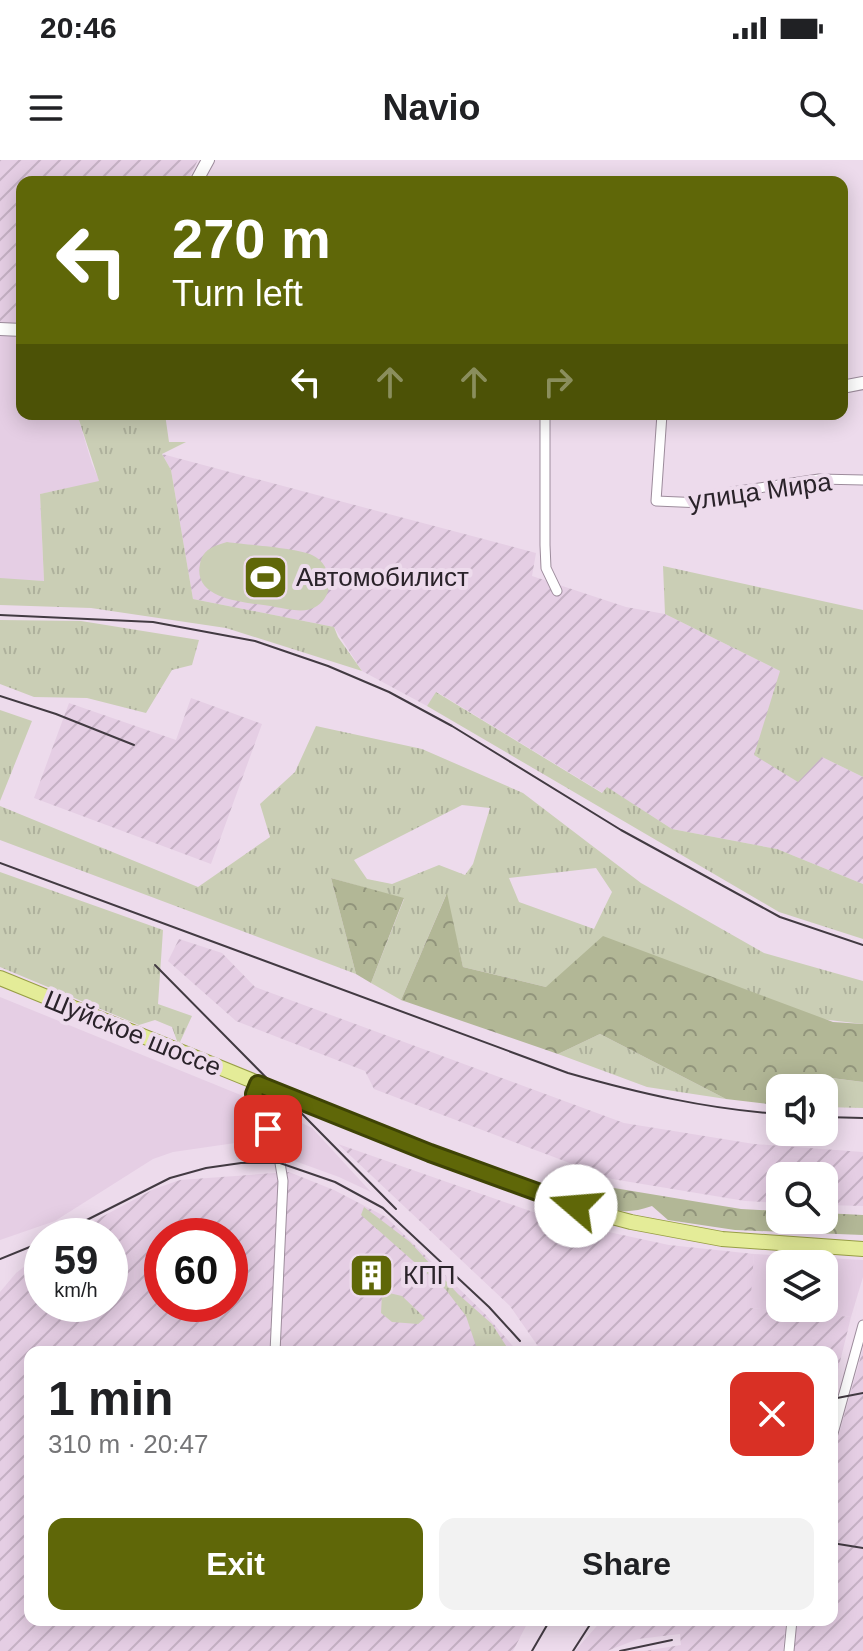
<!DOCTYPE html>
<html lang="en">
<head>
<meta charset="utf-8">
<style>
	:root { --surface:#fff; --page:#f2f2f2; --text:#202124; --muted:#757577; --accent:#5f6708 }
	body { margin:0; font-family:Helvetica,sans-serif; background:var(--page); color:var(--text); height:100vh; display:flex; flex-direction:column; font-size:30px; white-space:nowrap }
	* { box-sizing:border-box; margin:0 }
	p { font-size:26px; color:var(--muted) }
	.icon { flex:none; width:44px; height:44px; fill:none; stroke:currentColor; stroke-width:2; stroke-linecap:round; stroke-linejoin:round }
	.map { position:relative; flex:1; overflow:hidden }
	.sheet { position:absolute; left:24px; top:1186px; width:814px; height:280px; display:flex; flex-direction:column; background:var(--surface); border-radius:16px; box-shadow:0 4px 20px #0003 }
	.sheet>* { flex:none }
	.banner { position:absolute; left:16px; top:16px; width:832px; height:244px; border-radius:16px; box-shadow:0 4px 20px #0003; background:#5f6708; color:#fff; overflow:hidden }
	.tools { position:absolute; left:766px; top:914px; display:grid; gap:16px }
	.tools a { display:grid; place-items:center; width:72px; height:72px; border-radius:16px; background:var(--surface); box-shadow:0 4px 20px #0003; font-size:40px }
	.speed { position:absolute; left:24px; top:1058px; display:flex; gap:16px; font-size:40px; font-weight:700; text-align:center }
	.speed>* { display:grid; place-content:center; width:104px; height:104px; border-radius:50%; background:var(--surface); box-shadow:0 4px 20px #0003; line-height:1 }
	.speed small { font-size:20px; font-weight:400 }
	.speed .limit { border:12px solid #d22; background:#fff; color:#111 }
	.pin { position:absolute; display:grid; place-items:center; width:68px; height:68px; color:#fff; margin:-34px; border-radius:16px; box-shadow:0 4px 12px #0006 }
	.me { position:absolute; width:88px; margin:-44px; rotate:288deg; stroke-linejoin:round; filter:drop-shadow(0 0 6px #0008) }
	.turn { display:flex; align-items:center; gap:28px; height:168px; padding:0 24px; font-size:36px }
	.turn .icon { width:104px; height:104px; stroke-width:2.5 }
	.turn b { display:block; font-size:56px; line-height:68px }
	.lanes { display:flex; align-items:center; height:76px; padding:0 24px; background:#0003; justify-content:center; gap:40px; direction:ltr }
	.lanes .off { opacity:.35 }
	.round { display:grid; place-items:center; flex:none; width:84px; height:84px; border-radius:16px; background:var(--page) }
	.headline { display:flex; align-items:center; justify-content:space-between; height:136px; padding:0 24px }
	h1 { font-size:48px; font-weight:700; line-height:60px }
	.button { display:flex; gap:16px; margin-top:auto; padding:16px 24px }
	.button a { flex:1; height:92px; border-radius:16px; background:var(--accent); color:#fff; font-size:32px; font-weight:700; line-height:92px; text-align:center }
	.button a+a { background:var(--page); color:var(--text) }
	.status { display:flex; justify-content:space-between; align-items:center; height:56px; padding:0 40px; background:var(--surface); direction:ltr }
	.status svg { height:22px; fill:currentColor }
	header { display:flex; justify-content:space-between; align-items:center; height:104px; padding:0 24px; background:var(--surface); font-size:36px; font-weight:700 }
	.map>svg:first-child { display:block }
</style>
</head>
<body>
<div class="status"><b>20:46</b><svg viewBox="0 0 49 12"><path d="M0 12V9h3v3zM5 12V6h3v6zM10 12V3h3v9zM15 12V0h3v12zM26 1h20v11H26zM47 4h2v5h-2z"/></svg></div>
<header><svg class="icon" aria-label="menu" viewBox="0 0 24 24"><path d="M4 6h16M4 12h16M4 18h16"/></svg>Navio<svg class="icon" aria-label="search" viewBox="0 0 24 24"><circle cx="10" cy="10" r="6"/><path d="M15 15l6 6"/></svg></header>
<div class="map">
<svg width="863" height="1491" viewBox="0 0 863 1491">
	<defs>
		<pattern id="industrial-furrows" width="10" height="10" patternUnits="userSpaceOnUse" patternTransform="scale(2)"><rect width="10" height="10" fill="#e5cee4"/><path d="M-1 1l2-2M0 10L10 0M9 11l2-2" fill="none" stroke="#c5b1c4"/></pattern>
		<pattern id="grass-tufts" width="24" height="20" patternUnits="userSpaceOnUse" patternTransform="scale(2)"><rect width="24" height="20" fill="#caceb5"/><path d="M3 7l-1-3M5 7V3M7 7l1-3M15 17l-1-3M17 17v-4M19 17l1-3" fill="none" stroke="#aeb19c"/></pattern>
		<pattern id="forest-crowns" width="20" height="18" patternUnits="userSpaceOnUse" patternTransform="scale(2)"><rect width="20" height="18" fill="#b2b796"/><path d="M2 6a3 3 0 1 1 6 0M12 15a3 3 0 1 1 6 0" fill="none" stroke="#91947b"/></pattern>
	</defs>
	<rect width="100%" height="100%" fill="#eddbec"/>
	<path fill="#e5cee4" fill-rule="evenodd" d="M0,175L22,177V254H77L92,304L100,322L40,334L44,421L0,419Z
		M0,837L270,947L312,968L371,1032L339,1017L242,982L173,992L153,999L55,1061L0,1080Z
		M754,1094L863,1100V1117L851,1157L749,1148ZM780,1104H824V1148H780Z"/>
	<path fill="url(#industrial-furrows)" fill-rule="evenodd" d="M0,0H198L187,22H22V163H0Z
		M162,294L536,393L532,416L626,447L665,454L780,511L822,597L863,617V724L777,689L672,669L608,628L603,633L437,532L427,546L362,511L334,467L193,439L171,310Z
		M191,538L262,564L211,704L34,638L69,543L176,580Z
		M179,779L222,793L255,827L624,963L754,984L863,992V1046L824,1045V1016H780V1043L745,1041L612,1019L374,929L365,911L236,861L168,801Z
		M338,984L562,1062L669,1085L754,1094L750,1148L851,1157L832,1234V1192H542L510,1146Z
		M289,1012L334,1030L386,1057L486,1155L518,1192H30V1460H529L513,1491H0V1132L16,1113L42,1093V1144H110V1076H66L154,1029L180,1020ZM162,1076H230V1144H162Z
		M863,1189V1491H794L797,1460H832V1299Z
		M602,1460H786L783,1491H644L681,1485L680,1474L638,1479L607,1491H575Z"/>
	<path fill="url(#grass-tufts)" fill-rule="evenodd" d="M77,254H150L152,257V254H165L169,282H186L162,294L171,310L193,439L334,467L338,477L362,511L226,468L91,448L0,445V418L44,421L40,334L99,321Z
		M663,406L863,450V617L822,597L798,622L754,595L780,511L665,454Z
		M0,460L81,461L199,480L192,505L172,510L146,553L87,538L34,537L0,524Z
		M436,532L602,633L607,627L672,669L777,689L863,724V779L779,752L427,546Z
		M0,550L32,561L0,641Z
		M316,566L422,589L523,633L641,723L764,793L863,821V864L546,827L463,807L446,735L401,840L371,823L404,739L331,718L356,814L0,680V646L198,727L270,677L260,644L295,612ZM462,645L490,648L473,704L465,715L439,705L392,724L367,719L354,700ZM596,708L612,732L594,769L519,742L509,718Z
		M0,712L163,770L158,844L192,856L180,882L177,881L172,867L155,860L139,865L0,807Z
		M600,874L726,939L647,927L558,894Z
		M799,914L863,922V948L824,947V928H789Z
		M364,1047L410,1082L458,1134L492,1164L510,1192H478L466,1156L446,1130L361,1055Z
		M389,1133L402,1136L425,1158L418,1164L392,1162L381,1153L382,1134Z"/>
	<path fill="url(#forest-crowns)" d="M331,718L404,738L371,823L356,814Z
		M447,733L463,807L546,827L603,776L833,862L863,864V922L800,914L789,928H780V941L777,945L726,939L600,874L558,894L401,840Z
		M588,1019L608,1027L741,1049L780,1051V1060H824V1053L863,1055V1075L735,1070L668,1060L652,1046C623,1056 609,1051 584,1035Z"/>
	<path fill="#caceb5" d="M227,382C247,385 296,388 312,395C332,404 336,433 317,446C305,454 289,449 275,447C250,442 192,442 200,404C203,389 214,386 227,382Z"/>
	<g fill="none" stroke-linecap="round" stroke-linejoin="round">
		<defs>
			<path id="minor" d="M545,254V385L546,408L557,431
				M662,254L656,341L703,343L732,332L819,319L863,320
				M258,924L254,934L280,1003L283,1021L275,1192
				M832,1277L863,1165
				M789,1491L792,1460"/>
			<path id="secondary" d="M196,22L208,0
				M0,169L22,170
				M842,227L863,223"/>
			<path id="primary" d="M0,818L430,993L586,1050L631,1062L722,1079L863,1089"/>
		</defs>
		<use href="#minor" stroke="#9d8c9c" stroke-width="11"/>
		<use href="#secondary" stroke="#9d8c9c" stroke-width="14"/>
		<use href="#primary" stroke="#979e45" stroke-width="16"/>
		<use href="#minor" stroke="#fff" stroke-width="9"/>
		<use href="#secondary" stroke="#fff" stroke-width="12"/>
		<use href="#primary" stroke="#e4ec98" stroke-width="14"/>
		<path stroke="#423a42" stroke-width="2" d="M0,455L153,462L255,481L328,506L389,532L452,566L621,670L780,757L863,785
			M0,536L56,554L134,585
			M0,703L568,913C638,933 707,949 780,954
			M155,805L396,1049
			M824,957L863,958
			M55,1076L170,1018L206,1008L241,1003H280L335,1022L383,1048L489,1147L520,1181
			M0,1099L42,1082
			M832,1239L863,1233
			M832,1383L863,1388
			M532,1491L550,1460
			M573,1491L593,1460
			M620,1491L672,1480"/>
	</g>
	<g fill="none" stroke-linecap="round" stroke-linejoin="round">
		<defs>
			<path id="route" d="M268,969L254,934L258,924L430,993L576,1046"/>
		</defs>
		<use href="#route" stroke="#3e4305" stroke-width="20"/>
		<use href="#route" stroke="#5f6708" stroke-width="14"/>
	</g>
	<defs>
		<symbol id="stadium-square" viewBox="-11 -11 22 22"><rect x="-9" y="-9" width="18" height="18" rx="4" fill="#5f6708" stroke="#eddbec"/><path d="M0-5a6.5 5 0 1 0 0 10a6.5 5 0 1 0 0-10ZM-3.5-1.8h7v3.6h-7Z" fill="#fff"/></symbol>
		<symbol id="building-square" viewBox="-11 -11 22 22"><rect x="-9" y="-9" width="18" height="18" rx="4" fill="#5f6708" stroke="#eddbec"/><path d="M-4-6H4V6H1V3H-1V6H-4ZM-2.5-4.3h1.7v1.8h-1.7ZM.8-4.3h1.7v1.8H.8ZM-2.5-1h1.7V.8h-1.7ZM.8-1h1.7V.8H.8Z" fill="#fff"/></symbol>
	</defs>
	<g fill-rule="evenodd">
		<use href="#stadium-square" x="240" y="392" width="51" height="51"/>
		<use href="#building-square" x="346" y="1090" width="51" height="51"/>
	</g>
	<g text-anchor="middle" stroke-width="8" stroke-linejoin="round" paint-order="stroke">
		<g font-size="26" fill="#2a232a" stroke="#eddbec">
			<text transform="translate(760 331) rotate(-8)" y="9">улица Мира</text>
			<text transform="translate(133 873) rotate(22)" y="9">Шуйское шоссе</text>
		</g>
		<g font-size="26" fill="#2a232a" stroke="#eddbec" text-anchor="start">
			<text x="296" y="426">Автомобилист</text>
			<text x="403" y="1124">КПП</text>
		</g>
	</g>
</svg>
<div class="tools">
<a><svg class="icon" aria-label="sound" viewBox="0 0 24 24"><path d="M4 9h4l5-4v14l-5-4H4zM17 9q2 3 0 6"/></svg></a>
<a><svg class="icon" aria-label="search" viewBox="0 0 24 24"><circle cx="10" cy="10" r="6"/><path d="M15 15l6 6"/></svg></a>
<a><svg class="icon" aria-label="layers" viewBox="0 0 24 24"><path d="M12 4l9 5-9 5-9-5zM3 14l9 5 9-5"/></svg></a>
</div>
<div class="speed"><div>59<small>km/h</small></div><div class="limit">60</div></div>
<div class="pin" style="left:268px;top:969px;background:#d93025"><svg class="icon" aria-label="arrive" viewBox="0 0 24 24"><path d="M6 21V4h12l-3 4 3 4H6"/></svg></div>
<svg class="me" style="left:576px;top:1046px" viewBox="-20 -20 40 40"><circle r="19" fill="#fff"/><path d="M0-13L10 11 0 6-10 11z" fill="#5f6708"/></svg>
<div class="banner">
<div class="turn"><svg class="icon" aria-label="left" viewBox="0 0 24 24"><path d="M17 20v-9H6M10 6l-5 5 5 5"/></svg><div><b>270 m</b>Turn left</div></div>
<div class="lanes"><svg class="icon" aria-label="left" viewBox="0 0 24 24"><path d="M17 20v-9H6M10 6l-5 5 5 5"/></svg><svg class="icon off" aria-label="ahead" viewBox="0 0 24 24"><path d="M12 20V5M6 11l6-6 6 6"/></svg><svg class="icon off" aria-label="ahead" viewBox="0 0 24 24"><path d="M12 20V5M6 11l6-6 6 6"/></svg><svg class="icon off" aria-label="right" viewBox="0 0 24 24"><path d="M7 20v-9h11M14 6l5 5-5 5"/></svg></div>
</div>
<section class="sheet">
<div class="headline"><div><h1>1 min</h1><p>310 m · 20:47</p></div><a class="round" style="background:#d93025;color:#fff"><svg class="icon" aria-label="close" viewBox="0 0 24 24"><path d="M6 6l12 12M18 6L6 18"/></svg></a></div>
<div class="button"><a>Exit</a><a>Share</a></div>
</section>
</div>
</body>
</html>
